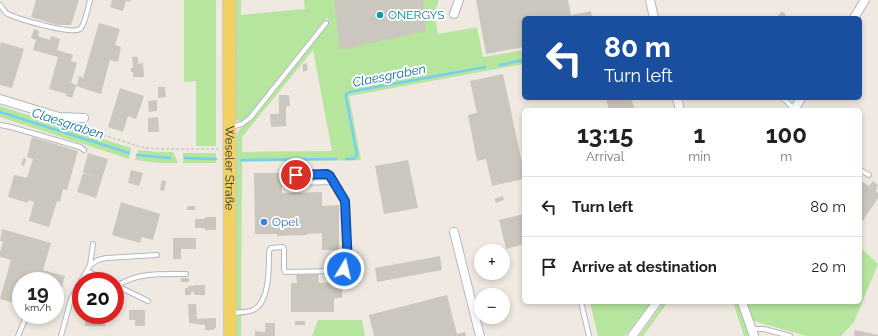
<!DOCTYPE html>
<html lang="en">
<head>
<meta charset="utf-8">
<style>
	:root { --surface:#fff; --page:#f6f6f6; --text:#222; --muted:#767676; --line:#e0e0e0 }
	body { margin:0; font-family:Raleway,sans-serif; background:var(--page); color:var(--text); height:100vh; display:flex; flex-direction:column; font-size:15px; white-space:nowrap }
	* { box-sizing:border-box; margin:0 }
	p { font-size:13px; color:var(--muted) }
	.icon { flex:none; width:22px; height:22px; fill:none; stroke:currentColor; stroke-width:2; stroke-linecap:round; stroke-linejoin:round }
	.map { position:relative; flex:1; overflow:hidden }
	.panel { position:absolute; left:522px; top:108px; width:340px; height:196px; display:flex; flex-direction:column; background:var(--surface); border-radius:6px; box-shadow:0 2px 6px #0003 }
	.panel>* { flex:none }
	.guide { position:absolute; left:522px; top:16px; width:340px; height:84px; border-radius:6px; box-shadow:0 2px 6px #0003; background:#1a4fa0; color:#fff; overflow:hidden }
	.controls { position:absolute; left:474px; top:244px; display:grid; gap:8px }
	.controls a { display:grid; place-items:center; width:36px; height:36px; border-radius:50%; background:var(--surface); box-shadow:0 2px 6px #0003; font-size:20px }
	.speed { position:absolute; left:12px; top:272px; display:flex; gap:8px; font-size:20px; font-weight:700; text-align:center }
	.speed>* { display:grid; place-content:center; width:52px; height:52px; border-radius:50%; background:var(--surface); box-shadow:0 2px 6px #0003; line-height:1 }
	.speed small { font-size:10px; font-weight:400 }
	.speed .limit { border:6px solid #d22; background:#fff; color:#111 }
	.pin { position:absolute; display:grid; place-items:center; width:34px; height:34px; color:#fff; margin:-17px; border:2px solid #fff; border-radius:50%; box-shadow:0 1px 4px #0007 }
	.me { position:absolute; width:44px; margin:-22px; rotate:9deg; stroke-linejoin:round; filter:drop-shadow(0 0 3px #0008) }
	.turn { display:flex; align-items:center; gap:14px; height:84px; padding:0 16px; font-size:18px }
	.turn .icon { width:52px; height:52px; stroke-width:2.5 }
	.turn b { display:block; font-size:28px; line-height:34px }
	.eta { display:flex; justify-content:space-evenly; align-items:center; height:68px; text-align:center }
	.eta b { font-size:24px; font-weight:700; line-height:28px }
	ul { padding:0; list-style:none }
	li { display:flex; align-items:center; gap:12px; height:60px; padding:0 16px; border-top:1px solid var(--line) }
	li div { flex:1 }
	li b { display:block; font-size:15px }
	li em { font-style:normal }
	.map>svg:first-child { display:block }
</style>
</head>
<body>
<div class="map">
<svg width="878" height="336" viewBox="0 0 878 336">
	<rect width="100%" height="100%" fill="#efe9e1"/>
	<path fill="#b6e59e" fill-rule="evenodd" d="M184,0H216V146H196V81L184,82Z
		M234,0H241V15L305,9L304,0H439L434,14L438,34L477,27L483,57L524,50V64L349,96L361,160L242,162L241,336H237L235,139L239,130L253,119L329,23L327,17L249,115L241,121H238L234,117ZM313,50L332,151L242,152V137Z
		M0,106L131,148L129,159L0,117Z
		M138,150L158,152H173L178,163H159L135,160Z
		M183,153H216V163H183Z
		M860,247L878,264L854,322L841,336H807L757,322L752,320L746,302H860Z
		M590,302H651L625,336H598Z
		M664,302H668L643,336H639Z
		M733,302H739L750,336H744Z
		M318,320H362L365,336H312Z"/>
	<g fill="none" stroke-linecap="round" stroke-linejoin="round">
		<path stroke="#75cff0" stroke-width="2.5" d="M500,65L524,60
			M0,112L129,153
			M137,155L170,158
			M185,158L216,159
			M346,159H354L357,155L346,97V94L349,92L485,67
			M242,160L336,159"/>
	</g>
	<path fill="#cbc7bf" d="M36,0H79L71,25H57L31,17Z
		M112,0H131L130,2L126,1L123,11L110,7Z
		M334,0H423L426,31L340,50Z
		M476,0H568L571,15L591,11L592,18H524V47L486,54Z
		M782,11L786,15L783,18H776Z
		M99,23L120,29L115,45L121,47L118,62L110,60L101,94L76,86L72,98L66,96L67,94L49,89L58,57L33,50L36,40L31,38L34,29L39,31L38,36L50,40L51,36L60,39L57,50L73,55L71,61L77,63L71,83L77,85L79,76L83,78Z
		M1,42L24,49L12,88L0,85V46Z
		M132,57H138V64L143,63L144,77H133V72H131V68H133Z
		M307,63L308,70L303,72V64Z
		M503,74L524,172V179L492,186L486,159L477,161L468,115L477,113L470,81Z
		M158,87H165L166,97L158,98Z
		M120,88L144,96L136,119L128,116L123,132L108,127Z
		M279,95H289L290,106H286V126L271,127L270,114H279Z
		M606,98H631L635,110H609Z
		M157,100V111L149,112L148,101Z
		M158,117L159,132H148V118Z
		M32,137L78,151L67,190L63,189L60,202L57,201L49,227L29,221L34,202L28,200V203L8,197L14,175L27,178L33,159L27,157Z
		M88,153L108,159L96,198L77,192L83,173L92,176L83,172Z
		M23,158L26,159L24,166L21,165Z
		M408,160L418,208L384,214L375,166Z
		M131,170L143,173L139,186L128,183Z
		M254,173H282V193L322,192V206L339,205V250H322V233L307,234V235L277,236V234H255Z
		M162,180L166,181L164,191L160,190Z
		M860,180L869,186L873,181L878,185L876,191L878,193V198L860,225V203L862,199L860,198Z
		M503,196L504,200L496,203L494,199Z
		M121,202L160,214L153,240L142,237L140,243L112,235Z
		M188,206H195V210H187Z
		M524,214V244L506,249L499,220Z
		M205,217H216V230H205V228H195V219H205Z
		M2,229L51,243L43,270L65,276L55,310V281H21V305L0,299L11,260L0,257V252L3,242L0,241Z
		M173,238H196V249H181V259H173Z
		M440,256L442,270L377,282L375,268Z
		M318,274L319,283L342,282V298H334V312H291V283H297L296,275Z
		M181,278H189V282H181Z
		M194,285H205V295H194V292H191V295H185V288H188V286H194Z
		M447,295L457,334L465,332L466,336H374L369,315Z
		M188,304H196L197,319L216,318V328H214V330H205V325L196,324L189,323Z
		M129,310H145V326H135V320H129Z
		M85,315H105V326H85Z
		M295,321H305V325H295Z
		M265,323H275V336H255V331L265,332Z
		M855,330L878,335V336H854Z"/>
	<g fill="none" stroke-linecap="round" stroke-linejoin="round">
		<defs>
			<path id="service" d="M0,5C3,8 5,13 8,14C18,19 72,35 80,29C85,25 88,7 90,0
				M783,98L794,109
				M0,125L11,127L80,147L84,150
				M231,127L242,124L250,118L326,23
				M860,170L869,175
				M90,265L93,244
				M87,271L108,281
				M115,285L148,301
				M117,286C137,272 163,274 186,274
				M581,302L589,336
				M230,313C237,312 247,313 253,310C270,303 269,266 269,251L271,248L282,247L284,248V270L285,272L337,271L344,269L348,265L345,201L330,176L327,174L295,175L293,177V182L296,183L334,182
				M752,329H764L790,336
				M18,336L26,317
				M61,336L71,299L90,265L98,260L106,258L157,255"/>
			<path id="minor" d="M650,0L654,18
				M454,14L459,0
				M854,18L865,0
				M677,98L680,110
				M0,99L59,117L84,118
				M794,110L801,98
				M454,232L480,336
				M742,302L754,336
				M632,336L657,302"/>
			<g id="primary">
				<path id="s1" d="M229,0L230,336"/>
			</g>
		</defs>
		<use href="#service" stroke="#b4b7c1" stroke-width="6"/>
		<use href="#minor" stroke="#b4b7c1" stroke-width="10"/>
		<use href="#primary" stroke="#c9c9c9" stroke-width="14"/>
		<path stroke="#c9c9c9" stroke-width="1.5" stroke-dasharray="3 2" stroke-linecap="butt" d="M88,124L93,132L145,148L158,149H219"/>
		<use href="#service" stroke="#fff" stroke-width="4"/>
		<use href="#minor" stroke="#fff" stroke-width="8"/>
		<use href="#primary" stroke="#f2d163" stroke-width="12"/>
	</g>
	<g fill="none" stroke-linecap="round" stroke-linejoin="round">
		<defs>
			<path id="route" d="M296,175L327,174L330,176L345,201L348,265L344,269"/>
		</defs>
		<use href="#route" stroke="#114b97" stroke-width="10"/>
		<use href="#route" stroke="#1a73e8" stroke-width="7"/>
	</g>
	<circle fill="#0f9aa8" stroke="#fff" stroke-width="1.5" cx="380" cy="15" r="4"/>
	<circle fill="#3f7fe0" stroke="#fff" stroke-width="1.5" cx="264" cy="222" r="4"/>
	<g text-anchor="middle" stroke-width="4" stroke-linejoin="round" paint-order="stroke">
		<g font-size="12" fill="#0d838f" stroke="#fff" text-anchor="start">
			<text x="388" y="19">ONERGYS</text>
		</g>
		<g font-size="12" fill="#2e2e2e" stroke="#fff">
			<text dy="4" stroke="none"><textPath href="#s1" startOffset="168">Weseler Straße</textPath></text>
		</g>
		<g font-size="12" fill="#366cbe" stroke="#fff" text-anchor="start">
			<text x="272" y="226">Opel</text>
		</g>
		<g font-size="13" font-style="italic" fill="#0d6fa3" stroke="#fff">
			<text transform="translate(389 75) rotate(-11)" y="5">Claesgraben</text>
			<text transform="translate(68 123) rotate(18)" y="5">Claesgraben</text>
		</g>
	</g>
</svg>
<div class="controls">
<a>+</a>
<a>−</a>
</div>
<div class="speed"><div>19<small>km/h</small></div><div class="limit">20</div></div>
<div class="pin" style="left:296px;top:175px;background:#d93025"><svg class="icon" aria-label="arrive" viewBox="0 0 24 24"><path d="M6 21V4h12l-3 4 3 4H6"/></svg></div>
<svg class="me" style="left:344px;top:269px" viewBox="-20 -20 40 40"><circle r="17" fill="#1a73e8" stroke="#fff" stroke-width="3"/><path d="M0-11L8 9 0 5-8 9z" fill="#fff"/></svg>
<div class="guide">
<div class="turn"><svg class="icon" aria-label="left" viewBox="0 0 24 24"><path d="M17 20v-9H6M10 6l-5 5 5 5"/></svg><div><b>80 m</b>Turn left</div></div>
</div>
<section class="panel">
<div class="eta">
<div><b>13:15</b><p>Arrival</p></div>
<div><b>1</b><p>min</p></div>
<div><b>100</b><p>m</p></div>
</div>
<ul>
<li><svg class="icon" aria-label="left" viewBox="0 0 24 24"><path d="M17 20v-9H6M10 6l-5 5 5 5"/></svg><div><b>Turn left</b></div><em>80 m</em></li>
<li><svg class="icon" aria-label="arrive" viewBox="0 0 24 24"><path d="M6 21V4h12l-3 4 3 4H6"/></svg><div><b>Arrive at destination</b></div><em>20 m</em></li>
</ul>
</section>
</div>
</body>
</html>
